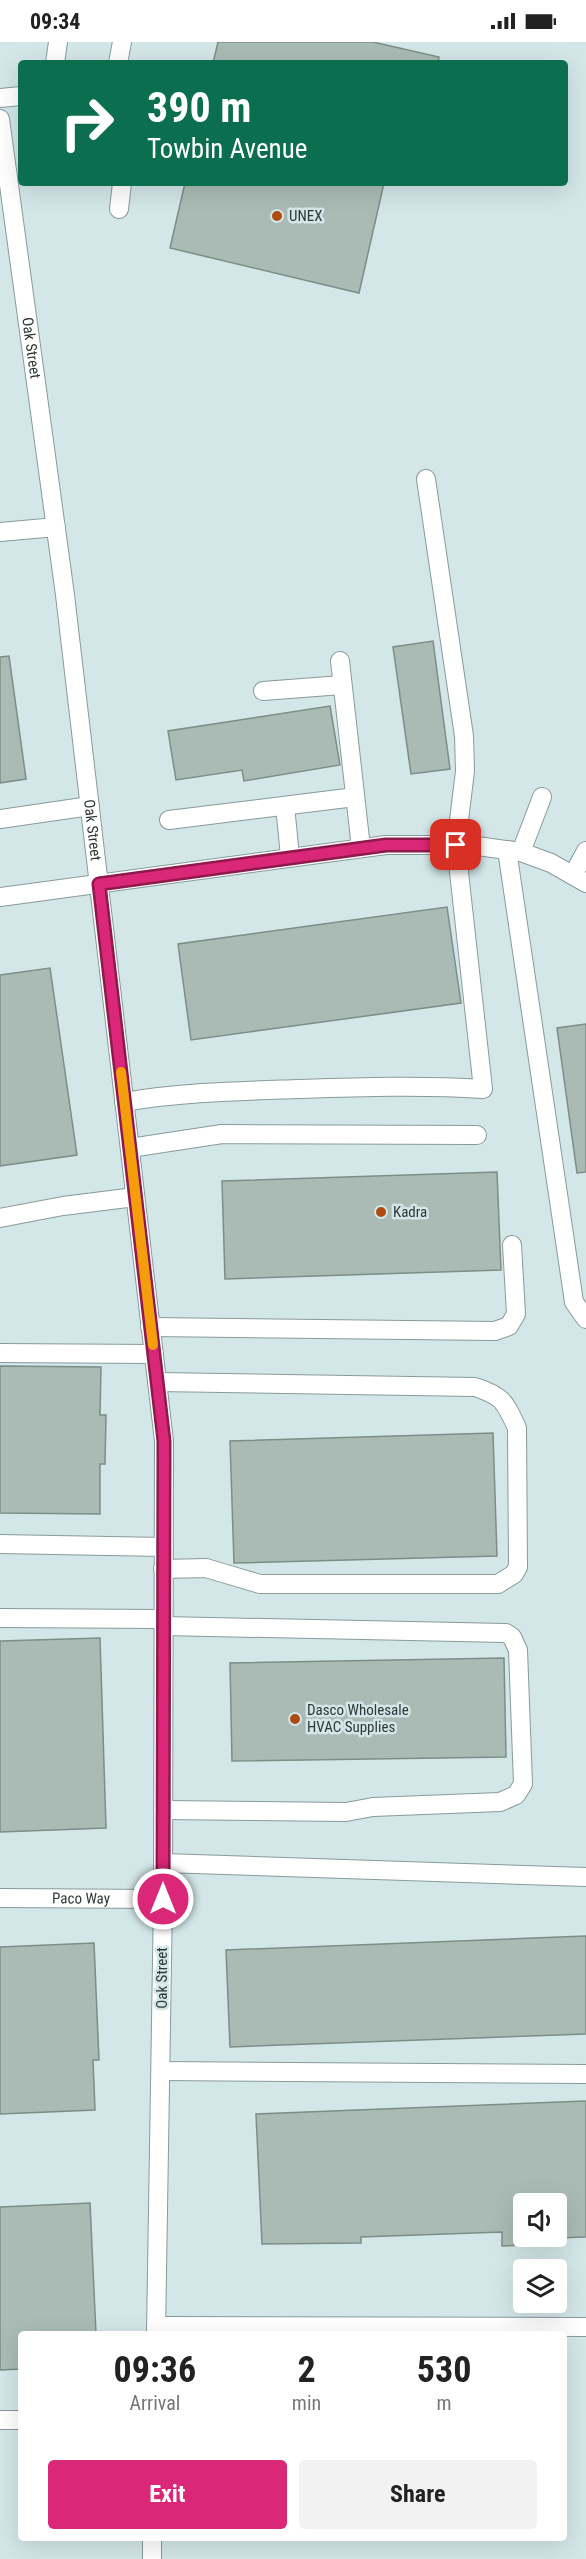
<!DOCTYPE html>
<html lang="en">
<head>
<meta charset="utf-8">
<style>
	:root { --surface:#fff; --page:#f2f2f2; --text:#222; --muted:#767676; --accent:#db2777 }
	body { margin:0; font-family:"Roboto Condensed",sans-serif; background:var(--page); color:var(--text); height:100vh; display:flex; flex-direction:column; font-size:22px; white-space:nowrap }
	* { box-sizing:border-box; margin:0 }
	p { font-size:20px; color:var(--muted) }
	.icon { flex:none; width:33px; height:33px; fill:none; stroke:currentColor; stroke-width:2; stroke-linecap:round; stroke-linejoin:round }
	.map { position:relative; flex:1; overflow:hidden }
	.sheet { position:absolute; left:18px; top:2289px; width:549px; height:210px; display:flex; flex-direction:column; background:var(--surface); border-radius:6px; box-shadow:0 6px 24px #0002 }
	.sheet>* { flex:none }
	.guide { position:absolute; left:18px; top:18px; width:550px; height:126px; border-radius:6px; box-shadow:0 6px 24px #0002; background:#0b6e4f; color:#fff; overflow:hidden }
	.buttons { position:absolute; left:513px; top:2151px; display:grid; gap:12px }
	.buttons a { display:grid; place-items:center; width:54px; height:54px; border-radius:6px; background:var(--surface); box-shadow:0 6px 24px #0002; font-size:30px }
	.pin { position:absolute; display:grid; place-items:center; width:51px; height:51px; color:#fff; margin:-26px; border-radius:12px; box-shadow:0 3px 9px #0006 }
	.me { position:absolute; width:66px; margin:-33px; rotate:0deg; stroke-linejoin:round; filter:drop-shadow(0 0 4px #0008) }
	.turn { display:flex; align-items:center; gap:21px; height:126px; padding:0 30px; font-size:27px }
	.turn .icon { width:78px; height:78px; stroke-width:2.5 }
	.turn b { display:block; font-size:42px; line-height:51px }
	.eta { display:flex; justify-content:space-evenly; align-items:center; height:102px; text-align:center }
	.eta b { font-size:36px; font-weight:700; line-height:42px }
	.action { display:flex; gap:12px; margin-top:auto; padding:12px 30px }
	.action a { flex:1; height:69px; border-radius:6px; background:var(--accent); color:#fff; font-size:24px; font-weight:700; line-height:69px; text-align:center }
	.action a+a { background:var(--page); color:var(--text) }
	.status { display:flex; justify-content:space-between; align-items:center; height:42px; padding:0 30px; background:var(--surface); direction:ltr }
	.status svg { height:16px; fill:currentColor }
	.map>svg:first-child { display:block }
</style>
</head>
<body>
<div class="status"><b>09:34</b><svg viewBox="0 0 49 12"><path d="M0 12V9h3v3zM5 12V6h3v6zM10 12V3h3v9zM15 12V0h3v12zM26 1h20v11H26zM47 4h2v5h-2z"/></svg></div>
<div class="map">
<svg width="586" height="2517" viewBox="0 0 586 2517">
	<rect width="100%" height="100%" fill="#d3e6e8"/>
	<path fill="#aabbb5" stroke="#7d8d87" stroke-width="1.5" d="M218,0H373L439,15L438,21H213Z
		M185,141H384L359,251L170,206Z
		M433,599L450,727L411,732L393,605Z
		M9,614L26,737L0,741V615Z
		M330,664L340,723L244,739L242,728L176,738L168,689Z
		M447,865L461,961L191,998L178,902Z
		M50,926L77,1113L0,1124V933Z
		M586,982V1130L577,1131L557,986Z
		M497,1130L501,1228L225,1237L222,1139Z
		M0,1324L101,1325L100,1373H106L105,1422H100V1472L0,1471Z
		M493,1391L497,1514L234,1521L230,1399Z
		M100,1596L106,1786L0,1790V1599Z
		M504,1616L506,1715L232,1719L230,1621Z
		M586,1894V1992L230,2005L226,1908Z
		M94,1901L99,2018H93L95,2068L0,2072V1905Z
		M586,2059V2195L556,2196V2162H524V2203L502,2204V2190L361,2195V2201L262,2202L256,2072Z
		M90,2161L96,2292H21V2327L0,2328V2165Z"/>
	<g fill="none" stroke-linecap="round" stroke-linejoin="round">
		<defs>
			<g id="minor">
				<path d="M55,21L58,0"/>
				<path d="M118,21L122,0"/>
				<path d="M0,56L21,54"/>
				<path id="s1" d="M0,77L65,553L164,1399L163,1857L156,2292"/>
				<path d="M119,167L122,141"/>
				<path d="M0,490L56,485"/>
				<path d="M340,619L361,806"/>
				<path d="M263,649L342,643"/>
				<path d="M285,764L290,814"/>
				<path d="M0,777L90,764"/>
				<path d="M169,778L355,755"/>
				<path d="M507,808L574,1260L586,1277"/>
				<path d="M521,810L542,755"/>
				<path d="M573,833L586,809"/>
				<path d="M0,855L386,803H470L521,810L551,821L586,841"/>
				<path d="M124,1060C182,1050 240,1049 299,1047C361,1045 422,1043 483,1047L456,803L465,729L464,694L426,437"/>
				<path d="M130,1106L222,1092L477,1093"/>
				<path d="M0,1176L63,1164L135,1155"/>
				<path d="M150,1285L495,1289L509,1284L516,1272L512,1203"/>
				<path d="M0,1311L154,1312"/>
				<path d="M157,1340L475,1345C503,1354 505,1360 517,1386L518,1525L514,1532L498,1542H260L206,1526L163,1527"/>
				<path d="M0,1502L164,1505"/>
				<path d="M0,1576L163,1577"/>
				<path d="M163,1768L346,1770L373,1765L500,1760L516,1753L523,1742L518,1608L512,1595L506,1591L163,1584"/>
				<path d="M163,1821L586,1835"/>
				<path id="s2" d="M0,1856L163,1857"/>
				<path d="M161,2029L586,2032"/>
				<path d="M156,2284L586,2285"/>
				<path d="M0,2378H21"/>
				<path d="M152,2517V2496"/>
			</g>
		</defs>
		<use href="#minor" stroke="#899a9c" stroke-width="20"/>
		<use href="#minor" stroke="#fff" stroke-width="18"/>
	</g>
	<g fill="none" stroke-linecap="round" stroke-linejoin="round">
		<defs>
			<path id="route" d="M163,1857L164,1399L99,842L386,803H456"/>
		</defs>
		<use href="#route" stroke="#8e194d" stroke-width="15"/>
		<use href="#route" stroke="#db2777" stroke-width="10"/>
		<path stroke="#f59e0b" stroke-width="10" d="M121,1030L153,1303"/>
	</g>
	<g fill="#ad4b10" stroke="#d3e6e8" stroke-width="2">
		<circle cx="277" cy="174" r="6"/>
		<circle cx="381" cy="1170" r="6"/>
		<circle cx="295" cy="1677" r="6"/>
	</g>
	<g text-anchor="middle" stroke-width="5" stroke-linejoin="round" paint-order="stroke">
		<g font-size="15" fill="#303738" stroke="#d3e6e8" text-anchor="start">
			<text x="289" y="179">UNEX</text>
			<text x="393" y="1175">Kadra</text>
			<text x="307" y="1673">Dasco Wholesale<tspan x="307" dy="17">HVAC Supplies</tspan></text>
		</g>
		<g font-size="15" fill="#303738" stroke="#d3e6e8">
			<text dy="5" stroke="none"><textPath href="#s1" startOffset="231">Oak Street</textPath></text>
			<text dy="5" stroke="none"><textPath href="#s1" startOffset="717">Oak Street</textPath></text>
			<text dy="5" stroke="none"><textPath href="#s2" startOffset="81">Paco Way</textPath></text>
			<text transform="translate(162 1936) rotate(-90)" y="5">Oak Street</text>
		</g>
	</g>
</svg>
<div class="buttons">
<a><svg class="icon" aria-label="sound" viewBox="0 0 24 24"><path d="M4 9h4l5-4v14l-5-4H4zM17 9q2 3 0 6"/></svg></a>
<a><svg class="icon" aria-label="layers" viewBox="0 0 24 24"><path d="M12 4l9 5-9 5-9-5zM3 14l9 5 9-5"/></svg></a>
</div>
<div class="pin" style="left:456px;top:803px;background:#d93025"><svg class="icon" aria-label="arrive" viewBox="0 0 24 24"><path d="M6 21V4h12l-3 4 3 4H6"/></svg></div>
<svg class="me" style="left:163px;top:1857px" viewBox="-20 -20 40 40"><circle r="17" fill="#db2777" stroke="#fff" stroke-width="3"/><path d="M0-11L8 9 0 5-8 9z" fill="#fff"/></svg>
<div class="guide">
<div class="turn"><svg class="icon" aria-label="right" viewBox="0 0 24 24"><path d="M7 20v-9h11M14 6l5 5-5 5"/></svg><div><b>390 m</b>Towbin Avenue</div></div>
</div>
<section class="sheet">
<div class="eta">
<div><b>09:36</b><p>Arrival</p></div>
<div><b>2</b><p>min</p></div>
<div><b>530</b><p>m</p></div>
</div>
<div class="action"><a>Exit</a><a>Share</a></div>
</section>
</div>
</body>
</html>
